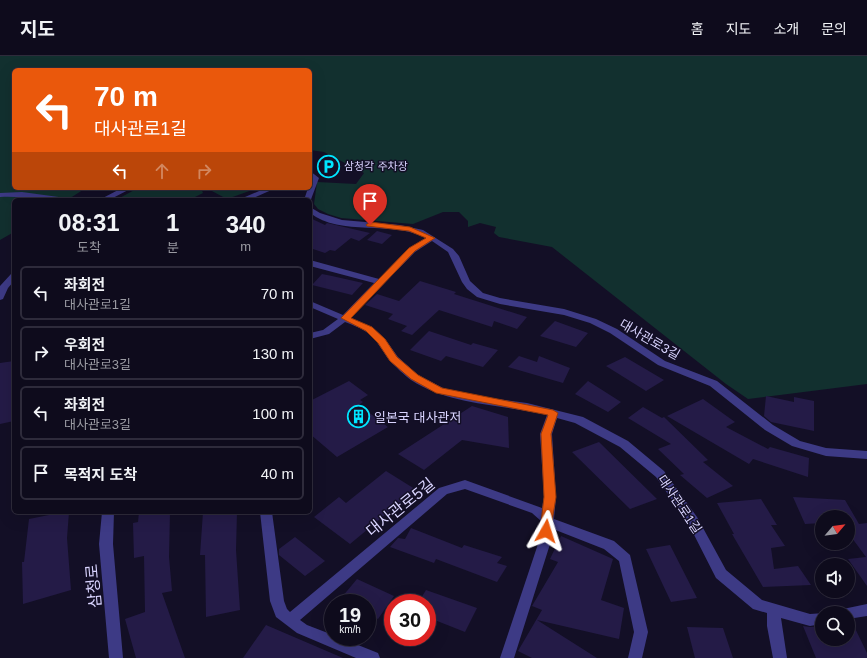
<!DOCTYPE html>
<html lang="ko">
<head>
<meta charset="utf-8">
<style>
	:root { --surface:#0e0b1c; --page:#1c1929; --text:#f1f3f6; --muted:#9b9ba3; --line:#2e2b3b }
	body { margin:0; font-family:Helvetica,"Noto Sans KR",sans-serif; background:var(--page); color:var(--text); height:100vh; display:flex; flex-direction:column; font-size:15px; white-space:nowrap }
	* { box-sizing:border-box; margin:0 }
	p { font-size:13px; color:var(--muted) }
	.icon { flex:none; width:22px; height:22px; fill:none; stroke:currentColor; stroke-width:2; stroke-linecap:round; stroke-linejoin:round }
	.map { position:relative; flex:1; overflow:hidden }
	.side { position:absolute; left:12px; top:142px; width:300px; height:316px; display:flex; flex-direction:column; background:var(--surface); border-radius:6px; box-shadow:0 4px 16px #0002,0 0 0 1px var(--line) }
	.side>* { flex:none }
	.banner { position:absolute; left:12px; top:12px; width:300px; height:122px; border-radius:6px; box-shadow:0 4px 16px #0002,0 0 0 1px var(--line); background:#ea580c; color:#fff; overflow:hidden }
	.needle { width:26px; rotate:61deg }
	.tools { position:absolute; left:815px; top:454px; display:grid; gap:8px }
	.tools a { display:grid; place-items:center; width:40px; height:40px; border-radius:50%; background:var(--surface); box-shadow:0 4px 16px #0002,0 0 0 1px var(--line); font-size:20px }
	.speed { position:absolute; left:324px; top:538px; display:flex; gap:8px; font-size:20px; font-weight:700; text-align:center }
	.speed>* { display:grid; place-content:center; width:52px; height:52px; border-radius:50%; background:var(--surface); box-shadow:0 4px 16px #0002,0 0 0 1px var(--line); line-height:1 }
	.speed small { font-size:10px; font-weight:400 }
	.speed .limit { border:6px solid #d22; background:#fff; color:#111 }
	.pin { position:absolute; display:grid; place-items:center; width:34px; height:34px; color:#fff; margin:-41px -17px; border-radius:50% 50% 50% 0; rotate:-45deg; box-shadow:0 0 4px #0007 }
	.pin .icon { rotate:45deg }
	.me { position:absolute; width:44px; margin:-22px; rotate:6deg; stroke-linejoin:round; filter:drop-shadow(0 0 3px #0008) }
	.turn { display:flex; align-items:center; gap:14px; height:84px; padding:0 16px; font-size:18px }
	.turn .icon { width:52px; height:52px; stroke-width:2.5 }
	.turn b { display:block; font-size:28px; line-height:34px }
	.lanes { display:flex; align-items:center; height:38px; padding:0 16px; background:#0003; justify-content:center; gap:20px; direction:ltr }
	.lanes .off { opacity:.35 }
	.eta { display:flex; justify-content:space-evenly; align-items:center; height:68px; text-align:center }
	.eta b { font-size:24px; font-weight:700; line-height:28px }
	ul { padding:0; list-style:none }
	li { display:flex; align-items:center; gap:12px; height:54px; margin:0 8px 6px; padding:0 8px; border:2px solid var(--line); border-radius:6px }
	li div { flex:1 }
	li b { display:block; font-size:15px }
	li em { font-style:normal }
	header { display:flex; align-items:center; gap:24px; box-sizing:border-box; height:56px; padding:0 20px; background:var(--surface); border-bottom:1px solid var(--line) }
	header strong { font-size:19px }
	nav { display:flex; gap:22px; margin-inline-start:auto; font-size:14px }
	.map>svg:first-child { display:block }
</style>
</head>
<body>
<header>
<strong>지도</strong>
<nav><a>홈</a><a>지도</a><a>소개</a><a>문의</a></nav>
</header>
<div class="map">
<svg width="867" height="602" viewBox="0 0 867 602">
	<rect width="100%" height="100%" fill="#130f26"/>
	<path fill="#12302f" d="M0,0H867V328L748,343L726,328L552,191L499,181L494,177L496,171L480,167L468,171V165L459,156H443L413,168L341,162L328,158L318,153L314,148L317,126L356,128L364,117L324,96L310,94V14H14V132H86L67,144H14V176L0,184Z
		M138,132H201L203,137L189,144H116Z
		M216,132H263L255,133L227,143L210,134Z"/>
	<path fill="#241b47" d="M310,162L325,169L327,167L370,177L359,185L351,182L335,195L330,194L325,197L310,192Z
		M377,175L392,179L382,188L367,184Z
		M322,218L332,220L363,227L352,239L312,229Z
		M420,225L456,236L454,238L527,261L517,273L494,265L492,271L439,254L412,279L401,275L407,270L388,263L393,258L365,249L377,238L399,245Z
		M555,265L588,277L576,291L540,280Z
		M429,275L471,289L473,287L498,294L483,311L446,300L441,305L410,294Z
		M519,300L537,306L539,300L570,312L563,327L508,311Z
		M625,301L664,324L646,335L606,310Z
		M14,305V365L0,368V307Z
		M349,325L368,339L360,344L363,346L359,349L388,371L337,401L310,378V345Z
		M588,325L621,346L608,356L575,338Z
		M766,340L794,346V341L814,345V375L771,366L764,360Z
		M703,343L735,366L726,371L768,393L770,391L809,402L808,421L753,403L749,408L667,360Z
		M472,350L508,361L509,392L462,384L424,414L398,398Z
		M643,351L662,362L664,361L708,404L703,406L733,430L707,442L680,419L684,418L658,393L671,388L628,362Z
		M599,386L657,443L630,453L572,396Z
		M386,415L418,435L394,456L391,454L350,488L314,461L339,441L346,447Z
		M793,441L845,444L859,468L867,467V530L848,503L866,501L852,482H848V461H822V467L805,468Z
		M761,443L777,469H771L785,490L771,492L774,513L798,510L811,529L763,531L732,478H734L717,447Z
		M64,456H69L67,482L71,534L23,548L22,506H24L29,463Z
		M139,456H170L169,501L172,535L162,537L185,602H136L125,563L145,556L144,500L134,502L133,467L138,466Z
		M203,456H237L236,494L240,554L206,561L205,499H200Z
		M411,472L462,492L464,489L502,501L497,507L507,510L497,526L436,503L434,507L390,491L398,482L405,483Z
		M561,480L613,503L601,544L624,552L619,583L537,564L597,602H532L518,595L542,554L532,550L558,506L550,503Z
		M295,481L325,505L305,520L279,499V493Z
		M670,489L697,542L671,546L646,493Z
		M357,523L394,540L378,563L367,557V547H337Z
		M426,534L477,552L465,576L427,561V547H418Z
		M848,564H851L867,597V602H816L803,570L810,571L822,570V583H848Z
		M266,569L343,602H243Z
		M687,571L723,572L733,602H695Z"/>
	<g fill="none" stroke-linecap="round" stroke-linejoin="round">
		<path fill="#3d3a85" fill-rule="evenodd" d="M310,115L319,122L310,146V144H304L308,132H310L311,122Z
			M122,132H132L109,144H99Z
			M266,132H276L249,144H238Z
			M310,151L320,157L342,164L400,169L423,174L453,193L459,200L470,225L483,237L500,242L564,253L596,263L617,273L665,305L717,325L773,369L800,385L826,392L867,395V403L826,400L792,390L765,374L710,330L658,309L610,277L590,267L564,259L500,248L477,241L467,233L462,226L448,196L432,185L415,196L350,262L372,271L385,283L398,301L418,319L443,332L469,339L527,347L583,361L628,385L664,415L697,461L726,514L762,544L810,558L825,557H822V568L810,570L781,562L787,602H773L767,570V557L753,553L716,522L688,467L656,421L620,391L575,367L557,362L552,378L556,441L554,463L614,485L630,499L648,576L642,602H628L634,576L619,505L604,493L553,473L551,485L514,602H500L539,485L541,465L532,457L465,433L447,438L300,564L307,569L333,579V581H338L378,597L380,602H356L297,577L276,561L270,545L260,456H272L284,545L287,553L290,556L439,432L465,424L542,452L544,441L540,378L547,359C502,348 451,350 411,324C404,319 396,311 390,305C382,295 377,282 365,275C359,271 352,269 345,266L329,278L310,283V277L323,274L338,263L310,251V245L343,259L374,227L310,210V204L379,223L409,192L426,182C392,164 341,181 310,157Z
			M14,217V225L8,232L3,243L0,244V230L11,218Z
			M867,548V560L848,563V557H841L843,553Z"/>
		<path fill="#3d3a85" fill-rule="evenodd" d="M22,136L66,142L70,144C46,144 24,140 0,141V137Z
			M102,456H114L113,488L123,602H109L99,488Z"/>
	</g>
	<path fill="#ea580c" stroke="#983908" d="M370,166L410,171L435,182L415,195L351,262L372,271L385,283L397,301L418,319L442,332L553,354L558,357L551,378L556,441L550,478H542L540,475L544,441L541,378L548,359L436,337L411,323L390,305L378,287L366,275L341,262L409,192L426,182L409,175L367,170L366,169Z"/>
	<defs>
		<symbol id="parking-ring" viewBox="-11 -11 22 22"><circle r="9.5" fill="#130f26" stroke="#00e5ff" stroke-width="1.5"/><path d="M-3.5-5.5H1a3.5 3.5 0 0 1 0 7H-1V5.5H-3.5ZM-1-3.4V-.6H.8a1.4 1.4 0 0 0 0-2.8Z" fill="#00e5ff"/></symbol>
		<symbol id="building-ring" viewBox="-11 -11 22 22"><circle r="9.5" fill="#130f26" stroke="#00e5ff" stroke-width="1.5"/><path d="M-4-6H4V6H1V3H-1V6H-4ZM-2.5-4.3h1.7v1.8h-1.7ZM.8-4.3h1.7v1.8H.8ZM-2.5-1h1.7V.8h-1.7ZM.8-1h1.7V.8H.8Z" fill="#00e5ff"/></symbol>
	</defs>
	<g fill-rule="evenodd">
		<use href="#parking-ring" x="316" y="98" width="25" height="25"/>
		<use href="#building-ring" x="346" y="348" width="25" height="25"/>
	</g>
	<g text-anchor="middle" stroke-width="3" stroke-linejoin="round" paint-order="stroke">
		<g font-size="11" fill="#d9d4ff" stroke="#130f26" text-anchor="start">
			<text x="344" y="114">삼청각 주차장</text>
		</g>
		<g font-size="13" fill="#d9d4ff" stroke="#130f26">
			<text transform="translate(650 283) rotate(30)" y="5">대사관로3길</text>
			<text transform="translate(680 448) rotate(56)" y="5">대사관로1길</text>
		</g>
		<g font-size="13" fill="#d9d4ff" stroke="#130f26" text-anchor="start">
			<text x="374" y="366">일본국 대사관저</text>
		</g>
		<g font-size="16" fill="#d9d4ff" stroke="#130f26">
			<text transform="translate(400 451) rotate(-39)" y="6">대사관로5길</text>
			<text transform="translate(93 530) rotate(-95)" y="6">삼청로</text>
		</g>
	</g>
</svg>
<div class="tools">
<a><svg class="needle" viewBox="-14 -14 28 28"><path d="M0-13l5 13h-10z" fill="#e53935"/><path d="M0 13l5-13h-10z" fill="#9b9ba3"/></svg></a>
<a><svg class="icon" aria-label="sound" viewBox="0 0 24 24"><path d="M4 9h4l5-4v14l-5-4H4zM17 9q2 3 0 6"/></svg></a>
<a><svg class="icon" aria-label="search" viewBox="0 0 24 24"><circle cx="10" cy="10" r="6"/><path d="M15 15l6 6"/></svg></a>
</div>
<div class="speed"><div>19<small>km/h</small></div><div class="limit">30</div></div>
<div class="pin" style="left:370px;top:169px;background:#d93025"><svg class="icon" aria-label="arrive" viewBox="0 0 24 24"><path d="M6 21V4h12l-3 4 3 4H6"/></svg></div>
<svg class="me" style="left:546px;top:475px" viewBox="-20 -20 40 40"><path d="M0-17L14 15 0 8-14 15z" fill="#ea580c" stroke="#fff" stroke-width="4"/></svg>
<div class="banner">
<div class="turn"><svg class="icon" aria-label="left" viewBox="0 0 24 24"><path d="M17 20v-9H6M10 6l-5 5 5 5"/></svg><div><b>70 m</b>대사관로1길</div></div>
<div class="lanes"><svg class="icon" aria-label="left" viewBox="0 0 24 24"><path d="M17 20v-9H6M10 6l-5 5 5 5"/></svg><svg class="icon off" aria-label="ahead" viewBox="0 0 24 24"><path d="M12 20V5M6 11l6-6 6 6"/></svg><svg class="icon off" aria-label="right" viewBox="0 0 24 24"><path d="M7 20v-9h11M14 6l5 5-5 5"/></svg></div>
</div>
<section class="side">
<div class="eta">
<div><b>08:31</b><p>도착</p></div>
<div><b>1</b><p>분</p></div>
<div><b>340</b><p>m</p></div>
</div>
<ul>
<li><svg class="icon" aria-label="left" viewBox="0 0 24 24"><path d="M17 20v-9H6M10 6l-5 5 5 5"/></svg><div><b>좌회전</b><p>대사관로1길</p></div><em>70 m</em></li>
<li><svg class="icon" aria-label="right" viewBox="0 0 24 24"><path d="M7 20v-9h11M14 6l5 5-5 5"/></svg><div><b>우회전</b><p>대사관로3길</p></div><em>130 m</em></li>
<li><svg class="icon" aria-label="left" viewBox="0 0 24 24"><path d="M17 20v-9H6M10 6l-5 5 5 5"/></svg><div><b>좌회전</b><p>대사관로3길</p></div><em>100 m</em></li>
<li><svg class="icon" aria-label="arrive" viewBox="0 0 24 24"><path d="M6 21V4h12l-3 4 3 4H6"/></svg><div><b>목적지 도착</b></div><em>40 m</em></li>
</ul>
</section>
</div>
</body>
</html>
